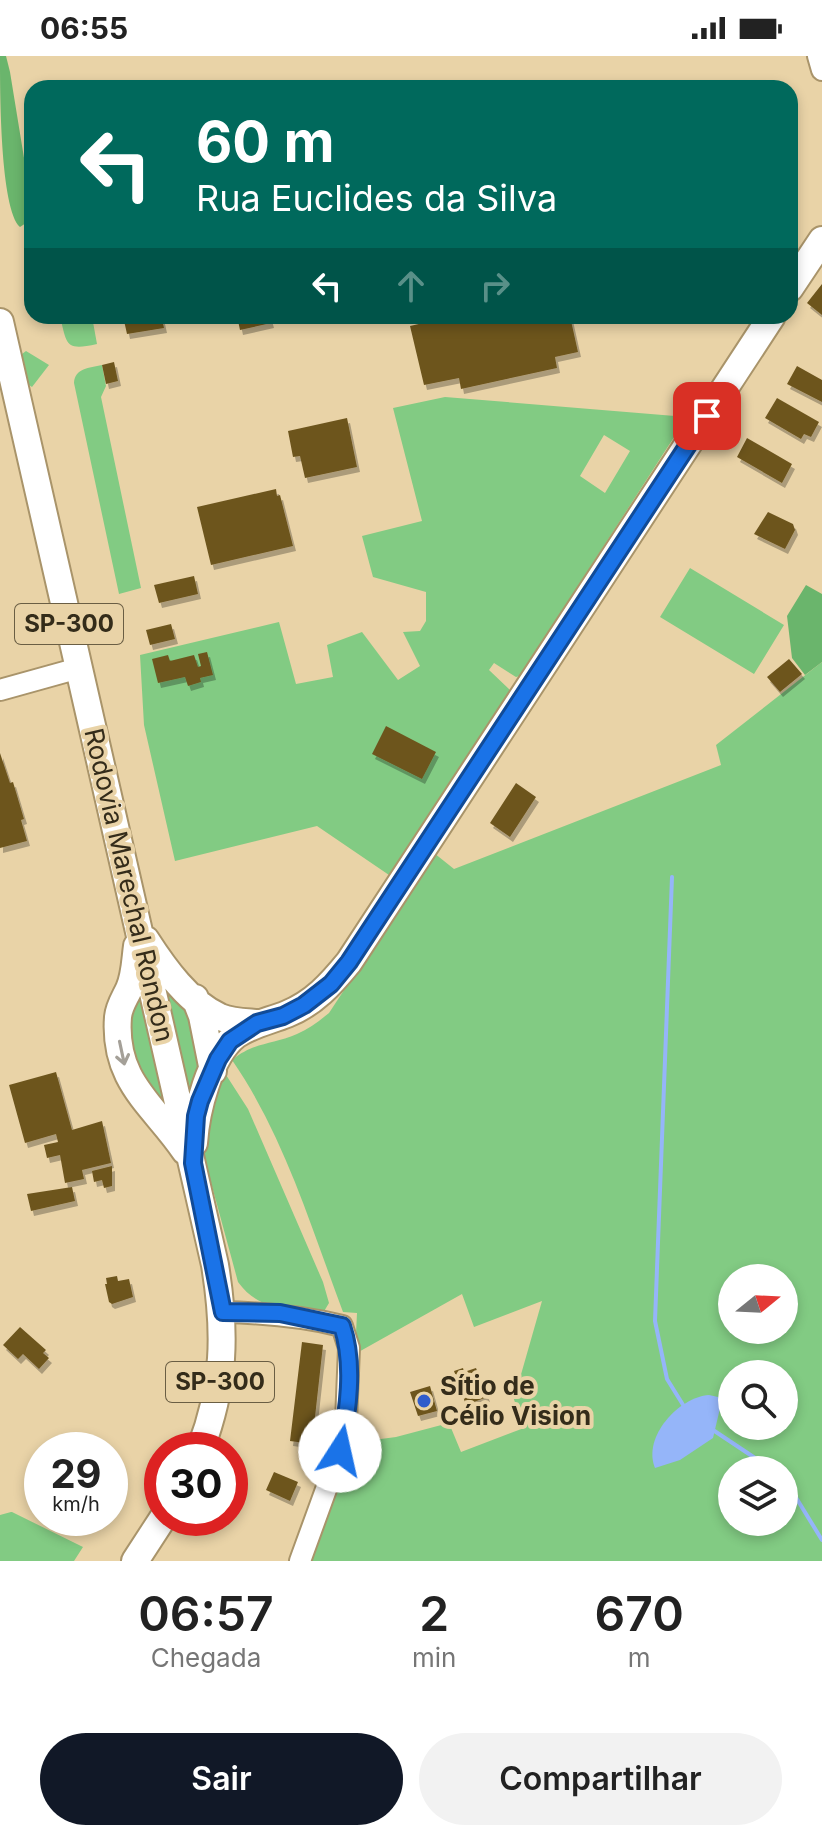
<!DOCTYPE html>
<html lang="pt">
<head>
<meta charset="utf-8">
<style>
	:root { --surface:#fff; --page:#f2f2f2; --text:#222; --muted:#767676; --accent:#111827 }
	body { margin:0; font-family:Inter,sans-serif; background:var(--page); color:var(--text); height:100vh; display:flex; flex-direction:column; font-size:30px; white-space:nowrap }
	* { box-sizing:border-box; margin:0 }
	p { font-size:26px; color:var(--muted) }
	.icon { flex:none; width:44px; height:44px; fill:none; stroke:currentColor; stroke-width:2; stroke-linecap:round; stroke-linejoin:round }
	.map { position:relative; height:1505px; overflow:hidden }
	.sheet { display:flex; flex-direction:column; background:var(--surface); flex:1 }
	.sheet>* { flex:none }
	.hud { position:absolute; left:24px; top:24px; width:774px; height:244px; border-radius:24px; box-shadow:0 4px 12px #0003; background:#00695c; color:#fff; overflow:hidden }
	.needle { width:52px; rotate:72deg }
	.buttons { position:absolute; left:718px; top:1208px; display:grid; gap:16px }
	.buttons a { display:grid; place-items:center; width:80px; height:80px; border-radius:50%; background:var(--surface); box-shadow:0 4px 12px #0003; font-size:40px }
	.speed { position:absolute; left:24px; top:1376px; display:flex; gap:16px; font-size:40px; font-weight:700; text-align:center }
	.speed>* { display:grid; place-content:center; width:104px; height:104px; border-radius:50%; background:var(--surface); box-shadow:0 4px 12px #0003; line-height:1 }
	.speed small { font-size:20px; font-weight:400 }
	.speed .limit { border:12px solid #d22; background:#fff; color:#111 }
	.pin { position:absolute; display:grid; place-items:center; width:68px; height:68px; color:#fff; margin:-34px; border-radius:16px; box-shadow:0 4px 12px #0006 }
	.me { position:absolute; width:88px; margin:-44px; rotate:10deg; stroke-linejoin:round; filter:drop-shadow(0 0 6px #0008) }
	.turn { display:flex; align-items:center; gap:28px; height:168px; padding:0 40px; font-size:36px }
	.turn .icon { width:104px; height:104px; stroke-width:2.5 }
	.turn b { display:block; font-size:56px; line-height:68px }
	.lanes { display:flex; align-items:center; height:76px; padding:0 40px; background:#0003; justify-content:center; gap:40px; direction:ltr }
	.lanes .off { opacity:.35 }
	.eta { display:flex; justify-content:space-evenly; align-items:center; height:136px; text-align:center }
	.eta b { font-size:48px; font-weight:600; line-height:56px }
	.button { display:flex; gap:16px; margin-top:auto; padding:16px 40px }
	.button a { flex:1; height:92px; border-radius:48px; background:var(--accent); color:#fff; font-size:32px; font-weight:600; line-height:92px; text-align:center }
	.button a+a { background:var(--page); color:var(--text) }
	.status { display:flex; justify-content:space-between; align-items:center; height:56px; padding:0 40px; background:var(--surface); direction:ltr }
	.status svg { height:22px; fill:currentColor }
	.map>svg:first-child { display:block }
</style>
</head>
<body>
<div class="status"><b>06:55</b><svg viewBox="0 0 49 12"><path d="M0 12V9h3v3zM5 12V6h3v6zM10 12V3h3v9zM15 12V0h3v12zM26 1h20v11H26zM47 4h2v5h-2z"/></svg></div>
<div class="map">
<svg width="822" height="1505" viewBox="0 0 822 1505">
	<defs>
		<filter id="shadow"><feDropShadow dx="3" dy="5" stdDeviation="0" flood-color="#0004"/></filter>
	</defs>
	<rect width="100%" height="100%" fill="#e9d3a7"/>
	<path fill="#82cb83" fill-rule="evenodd" d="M60,260H83L93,266L97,288C65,295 67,289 60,260Z
		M26,295L49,309L32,331L29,329L22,298Z
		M102,309L106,330L101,341L141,532L119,538L74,327C75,312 89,312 102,309Z
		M445,341L687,361L520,620L516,621L494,607L489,614L511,635L389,819L317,770L175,805L144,669L140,599L279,566L296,628L333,621L327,589L362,576L398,624L420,610L403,576L420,575L426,565V536L373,521L362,480L422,465L393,352ZM604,379L630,395L605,437L580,420Z
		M690,512L784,569L754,618L660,561Z
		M822,606V1505H308L349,1392L358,1386L396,1381L449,1367L461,1396L524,1372L511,1335L518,1329L542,1245L474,1271L462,1238L355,1298L357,1257L343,1256C311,1171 284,1079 232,1004C254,986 271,989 297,978C309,973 319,965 329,957L434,797L454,813L721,709L716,689ZM732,1222H784V1274H732ZM732,1318H784V1370H732ZM732,1414H784V1466H732Z
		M156,925L230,969L201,1034L167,1053L143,1038L123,954Z
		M219,1008L248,1053L323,1226L329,1247L323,1257C289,1253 260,1256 238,1226L200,1086Z
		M11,1456H12L83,1491L74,1505H0V1459Z"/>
	<path fill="#6ab56c" d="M0,0H6L10,16L32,151V163L20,171C0,153 0,33 0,0Z
		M806,529L822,538V606L805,619L792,602L787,560Z"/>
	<path fill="#95b5f9" d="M709,1339L718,1341L721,1348L713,1382L680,1404L655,1412C642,1381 679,1341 709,1339Z"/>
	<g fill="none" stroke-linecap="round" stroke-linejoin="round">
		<path stroke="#95b5f9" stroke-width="4" d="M672,821L655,1265L667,1323L685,1352
			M713,1374L773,1414
			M784,1422L822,1484"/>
	</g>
	<path fill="#6d551f" filter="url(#shadow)" d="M822,228V259L807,247Z
		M123,260H169V261L162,263L164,272L127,278Z
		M237,260H269L271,267L240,274Z
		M421,260H570L578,296L555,301L557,312L461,333L459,322L424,329L410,270L423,267Z
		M114,306L118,325L106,328L102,309Z
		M797,310L822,324V346L787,328Z
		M777,342L819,366L811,381L804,378L801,383L765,362Z
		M347,362L357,411L305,422L300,400L293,401L288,375Z
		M747,382L792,408L782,427L737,401Z
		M276,433L277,440L280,439L293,490L211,509L197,451Z
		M768,456L793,468L795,474L785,493L754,478Z
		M194,520L198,538L159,547L154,529Z
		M171,568L175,583L150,589L146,574Z
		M207,596L213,619L200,622L201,626L188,630L185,621L158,627L152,603L168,599L170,605L194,599L198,611L201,610L198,598Z
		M789,603L802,618L780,636L767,621Z
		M386,670L436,696L422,723L372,698Z
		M0,697L10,727L13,726L24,763L21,764L27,785L0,792Z
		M516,727L536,741L510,781L490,767Z
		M56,1016L72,1074L102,1065L111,1107L82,1114L84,1123L65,1127L60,1099L47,1102L44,1089L58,1086L56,1078L25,1087L9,1029Z
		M112,1110V1130L104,1132L102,1124L94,1126L92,1115Z
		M72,1131L75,1145L31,1155L27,1138Z
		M117,1220L118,1225L129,1223L133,1241L112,1248L109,1246L105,1228H107L106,1222Z
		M20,1271L46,1294L43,1297L49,1302L39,1313L23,1298L18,1303L3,1289Z
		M302,1286L323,1289L312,1388L290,1385Z
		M463,1312L464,1316L476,1312L487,1341L466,1349L454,1315Z
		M430,1330L437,1355L418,1360L410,1336Z
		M274,1416L298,1426L290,1445L266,1434Z"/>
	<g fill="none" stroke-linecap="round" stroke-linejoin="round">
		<defs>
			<path id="minor" d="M818,0L822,14
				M0,634L79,612
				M223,1256C264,1257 302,1260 342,1270L349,1292L346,1365L340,1395L300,1505"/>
			<path id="major" d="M790,232L822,184
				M0,266L215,1209C226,1277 225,1329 200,1394
				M146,884C164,912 189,947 220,961C232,966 245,966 257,967
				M137,890C135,904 135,920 129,933C125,942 119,950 118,961C113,1026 154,1049 185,1095
				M195,942L202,960L213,1015
				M194,1087C196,1056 209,1000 236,979C252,968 270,965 287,958C314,947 331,928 349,906L772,260
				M135,1505L163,1462"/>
		</defs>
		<use href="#minor" stroke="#a9946a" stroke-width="24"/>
		<use href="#major" stroke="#a9946a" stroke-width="30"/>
		<use href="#minor" stroke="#fff" stroke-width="20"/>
		<use href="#major" stroke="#fff" stroke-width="26"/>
	</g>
	<defs><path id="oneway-shaft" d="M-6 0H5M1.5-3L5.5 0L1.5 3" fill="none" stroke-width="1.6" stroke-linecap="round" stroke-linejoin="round" transform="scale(2)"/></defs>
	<use stroke="#a4a098" href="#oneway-shaft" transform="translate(122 997) rotate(78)"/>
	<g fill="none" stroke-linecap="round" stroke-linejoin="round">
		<defs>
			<path id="route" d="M340,1395C348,1356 355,1308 342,1270L280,1257L223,1256L193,1107L196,1060L200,1045L218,1003L230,985L257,967L283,960L304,949L331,928L349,906L707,360"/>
		</defs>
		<use href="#route" stroke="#114b97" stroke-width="20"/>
		<use href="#route" stroke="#1a73e8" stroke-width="14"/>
	</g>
	<circle fill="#305ccb" stroke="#e9d3a7" stroke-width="3" cx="424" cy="1345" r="8"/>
	<g text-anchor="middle" stroke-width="8" stroke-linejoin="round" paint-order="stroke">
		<g fill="#e9d3a7" stroke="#6a5e44" stroke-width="2">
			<rect x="15" y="548" width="108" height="40" rx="6"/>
			<rect x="166" y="1306" width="108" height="40" rx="6"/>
		</g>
		<g font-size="24" font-weight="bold" fill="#342c1a">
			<text x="69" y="576">SP-300</text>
			<text x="220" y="1334">SP-300</text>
		</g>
		<g font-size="26" fill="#342c1a" stroke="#e9d3a7">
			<text transform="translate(129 829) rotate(77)" y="9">Rodovia Marechal Rondon</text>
		</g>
		<g font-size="26" font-weight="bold" fill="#342c1a" stroke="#e9d3a7" text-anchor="start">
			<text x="440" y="1339">Sítio de<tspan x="440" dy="30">Célio Vision</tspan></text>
		</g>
	</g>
</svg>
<div class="buttons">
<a><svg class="needle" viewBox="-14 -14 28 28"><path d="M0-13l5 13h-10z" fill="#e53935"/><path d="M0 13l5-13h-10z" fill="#767676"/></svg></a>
<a><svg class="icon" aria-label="search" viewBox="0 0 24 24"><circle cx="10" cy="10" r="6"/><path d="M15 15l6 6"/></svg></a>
<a><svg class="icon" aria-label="layers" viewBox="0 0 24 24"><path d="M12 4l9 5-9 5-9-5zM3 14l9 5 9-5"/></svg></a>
</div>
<div class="speed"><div>29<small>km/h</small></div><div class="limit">30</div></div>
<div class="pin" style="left:707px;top:360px;background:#d93025"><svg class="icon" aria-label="arrive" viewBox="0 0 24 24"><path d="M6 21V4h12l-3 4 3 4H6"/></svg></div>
<svg class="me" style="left:340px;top:1395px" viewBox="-20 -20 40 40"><circle r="19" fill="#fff"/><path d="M0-13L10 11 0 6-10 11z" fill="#1a73e8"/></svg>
<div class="hud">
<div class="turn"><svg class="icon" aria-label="left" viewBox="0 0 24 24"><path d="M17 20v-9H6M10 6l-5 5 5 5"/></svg><div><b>60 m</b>Rua Euclides da Silva</div></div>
<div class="lanes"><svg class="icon" aria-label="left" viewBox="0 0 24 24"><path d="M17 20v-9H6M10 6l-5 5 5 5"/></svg><svg class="icon off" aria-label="ahead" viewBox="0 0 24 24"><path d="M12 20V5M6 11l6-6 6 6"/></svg><svg class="icon off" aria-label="right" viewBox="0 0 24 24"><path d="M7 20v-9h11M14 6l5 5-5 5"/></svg></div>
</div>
</div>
<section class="sheet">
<div class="eta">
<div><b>06:57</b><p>Chegada</p></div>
<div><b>2</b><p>min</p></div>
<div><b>670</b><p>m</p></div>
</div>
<div class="button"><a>Sair</a><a>Compartilhar</a></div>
</section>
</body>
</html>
